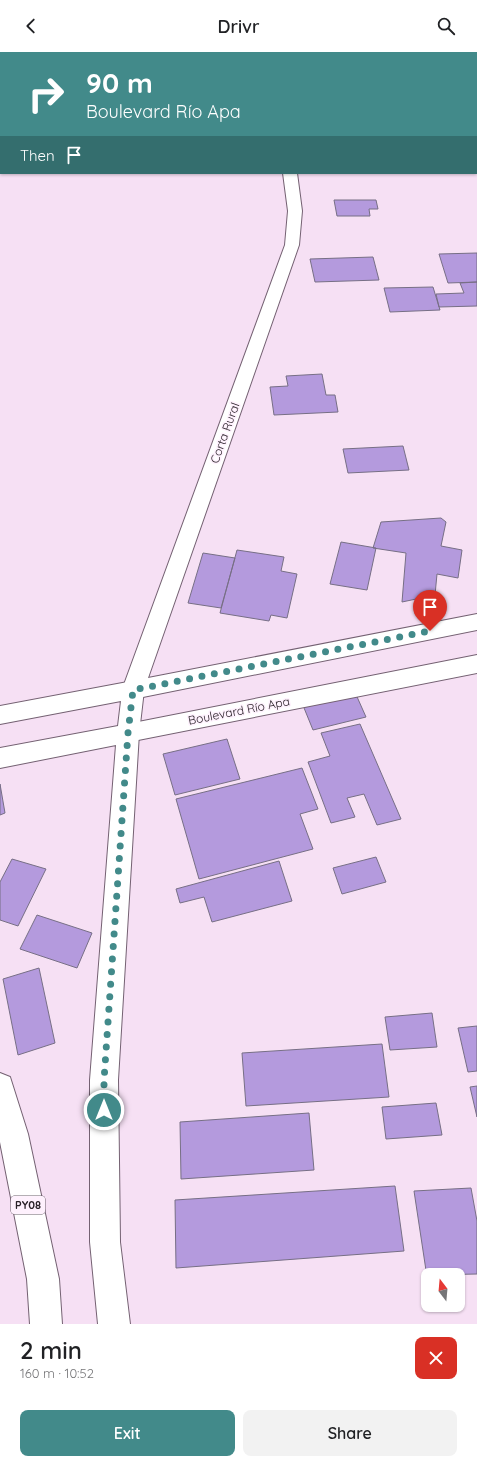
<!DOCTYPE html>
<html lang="en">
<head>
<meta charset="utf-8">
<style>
	:root { --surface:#fff; --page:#f2f2f2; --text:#202124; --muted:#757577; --accent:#428a8a }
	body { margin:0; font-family:Quicksand,sans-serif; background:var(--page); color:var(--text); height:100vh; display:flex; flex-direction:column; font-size:15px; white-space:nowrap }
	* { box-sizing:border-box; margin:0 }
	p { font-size:13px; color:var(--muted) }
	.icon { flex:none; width:22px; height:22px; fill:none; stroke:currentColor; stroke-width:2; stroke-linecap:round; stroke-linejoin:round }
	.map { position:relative; height:1272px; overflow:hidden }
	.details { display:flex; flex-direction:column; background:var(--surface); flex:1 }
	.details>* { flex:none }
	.guide { position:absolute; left:0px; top:0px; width:477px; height:122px; box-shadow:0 1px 3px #0004; background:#428a8a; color:#fff; overflow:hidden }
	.needle { width:26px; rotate:344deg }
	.fabs { position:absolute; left:421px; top:1216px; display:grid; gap:8px }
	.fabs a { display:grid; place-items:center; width:44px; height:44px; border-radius:8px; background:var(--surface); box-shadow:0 1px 3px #0004; font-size:20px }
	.pin { position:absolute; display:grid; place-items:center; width:34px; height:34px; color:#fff; margin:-41px -17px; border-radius:50% 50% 50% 0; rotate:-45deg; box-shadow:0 0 4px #0007 }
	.pin .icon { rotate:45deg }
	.me { position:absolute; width:44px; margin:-22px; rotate:0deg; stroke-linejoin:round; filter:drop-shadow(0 0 3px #0008) }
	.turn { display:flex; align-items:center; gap:14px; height:84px; padding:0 20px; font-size:18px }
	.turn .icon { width:52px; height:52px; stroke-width:2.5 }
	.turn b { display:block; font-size:28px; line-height:34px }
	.then { display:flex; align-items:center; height:38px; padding:0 20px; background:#0003; gap:8px; font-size:15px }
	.round { display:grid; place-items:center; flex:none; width:42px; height:42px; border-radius:8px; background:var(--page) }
	.head { display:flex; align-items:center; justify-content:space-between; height:68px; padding:0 20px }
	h1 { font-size:24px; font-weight:600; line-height:30px }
	.cta { display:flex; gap:8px; margin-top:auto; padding:8px 20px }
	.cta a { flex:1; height:46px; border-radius:8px; background:var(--accent); color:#fff; font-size:16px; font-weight:600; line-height:46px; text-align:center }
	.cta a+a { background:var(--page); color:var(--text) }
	header { display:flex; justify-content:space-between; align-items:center; height:52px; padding:0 20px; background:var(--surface); font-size:18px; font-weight:600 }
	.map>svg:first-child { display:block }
</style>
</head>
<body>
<header><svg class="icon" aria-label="back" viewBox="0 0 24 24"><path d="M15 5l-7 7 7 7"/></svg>Drivr<svg class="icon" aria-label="search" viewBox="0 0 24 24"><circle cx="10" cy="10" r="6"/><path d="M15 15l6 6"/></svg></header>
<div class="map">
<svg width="477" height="1272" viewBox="0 0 477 1272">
	<rect width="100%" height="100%" fill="#f6e0f4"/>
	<path fill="#e3a39f" d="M0,0H72L1,1L0,121Z"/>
	<path fill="#b49add" stroke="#776f85" d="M334,148H376L378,157H369L370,164H337Z
		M477,201V230L448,231L439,202Z
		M373,205L379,228L315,230L310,207Z
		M477,230V254L439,255L436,242L464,241L460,231Z
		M433,235L440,258L390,260L384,236Z
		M322,322L326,343H335L338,360L274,363L270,335L288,334L286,324Z
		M403,394L409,418L348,421L343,397Z
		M441,466L446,470L441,494L462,498L458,526L437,522L435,543L402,550L406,501L373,496L381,470Z
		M341,490L376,496L367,538L330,532Z
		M237,498L284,505L281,519L297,522L287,566L271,563L269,569L220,561Z
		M203,501L235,506L221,556L188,551Z
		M354,638L366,665L313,678L302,651Z
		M360,672L401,767L377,773L364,742L347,746L355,765L331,771L308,710L330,704L321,681Z
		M227,687L240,727L175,743L163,702Z
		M302,716L318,757L300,762L313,797L199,827L176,747Z
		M0,732L5,761L0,763Z
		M376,805L386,830L342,842L333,816Z
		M12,807L46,817L18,874L0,868V830Z
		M279,809L292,849L212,870L204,845L180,851L176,837Z
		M37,863L92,881L77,916L20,897Z
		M39,916L55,991L18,1003L3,927Z
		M432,961L437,995L390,998L385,965Z
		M477,974V1019L468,1020L458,976Z
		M382,992L389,1045L246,1054L242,1001Z
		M477,1034V1065L470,1035Z
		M436,1051L442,1083L386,1087L382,1055Z
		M309,1061L314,1118L181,1127L180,1070Z
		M395,1134L404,1199L176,1216L175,1148Z
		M471,1136L477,1169V1222L428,1223L427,1225L414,1139Z"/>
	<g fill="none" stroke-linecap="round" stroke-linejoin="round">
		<defs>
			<path id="minor" d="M271,0H283V1H271Z
				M283,121H297L302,159L299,193L148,626L477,562V578L133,647L125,644L122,638L285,193L288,159Z
				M477,603V621L128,690L120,688L117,681L120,674L128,672Z"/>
			<path id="major" d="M133,629L141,632L144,638L139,681L118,1028L120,1190L130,1272H98L90,1190V1028L116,693L0,716V696L118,674L121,649L0,672V654Z"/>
			<path id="highway" d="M0,1021L10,1025L28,1082L59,1227L62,1272H30L27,1227L0,1090Z"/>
		</defs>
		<use href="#minor" stroke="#746172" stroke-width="2"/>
		<use href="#major" stroke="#746172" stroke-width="2"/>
		<use href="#highway" stroke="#746172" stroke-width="2"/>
		<use href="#minor" fill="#fff" fill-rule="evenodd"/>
		<use href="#major" fill="#fff" fill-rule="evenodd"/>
		<use href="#highway" fill="#fff" fill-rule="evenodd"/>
	</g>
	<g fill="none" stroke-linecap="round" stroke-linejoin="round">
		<path stroke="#428a8a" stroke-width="7" stroke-dasharray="0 12.6" d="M104,1058V1028L128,681L133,638L430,579"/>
	</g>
	<g text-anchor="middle" stroke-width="3" stroke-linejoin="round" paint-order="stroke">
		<rect fill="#fef1fd" stroke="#695f68" stroke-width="1" x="11" y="1144" width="34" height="18" rx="3"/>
		<g font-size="11" font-weight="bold" fill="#292128">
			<text x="28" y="1157">PY08</text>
		</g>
		<g font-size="12" fill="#292128" stroke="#fef1fd">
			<text transform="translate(225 381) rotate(-70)" y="4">Corta Rural</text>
			<text transform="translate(239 659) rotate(-11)" y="4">Boulevard Río Apa</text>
		</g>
	</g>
</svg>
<div class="fabs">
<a><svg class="needle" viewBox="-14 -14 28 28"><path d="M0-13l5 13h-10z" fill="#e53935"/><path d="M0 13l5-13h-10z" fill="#757577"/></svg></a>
</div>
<div class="pin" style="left:430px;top:579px;background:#d93025"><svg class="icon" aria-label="arrive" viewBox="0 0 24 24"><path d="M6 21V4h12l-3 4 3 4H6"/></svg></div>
<svg class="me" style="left:104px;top:1058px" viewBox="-20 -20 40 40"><circle r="17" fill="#428a8a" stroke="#fff" stroke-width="3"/><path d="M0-11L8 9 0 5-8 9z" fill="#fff"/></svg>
<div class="guide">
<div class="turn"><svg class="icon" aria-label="right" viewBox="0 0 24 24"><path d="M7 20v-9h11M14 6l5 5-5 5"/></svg><div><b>90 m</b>Boulevard Río Apa</div></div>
<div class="then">Then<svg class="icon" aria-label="arrive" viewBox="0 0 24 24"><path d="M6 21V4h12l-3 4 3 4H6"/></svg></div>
</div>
</div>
<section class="details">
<div class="head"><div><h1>2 min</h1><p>160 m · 10:52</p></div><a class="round" style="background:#d93025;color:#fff"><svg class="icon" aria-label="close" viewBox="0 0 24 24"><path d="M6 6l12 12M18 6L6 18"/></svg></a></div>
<div class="cta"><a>Exit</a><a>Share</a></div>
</section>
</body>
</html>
